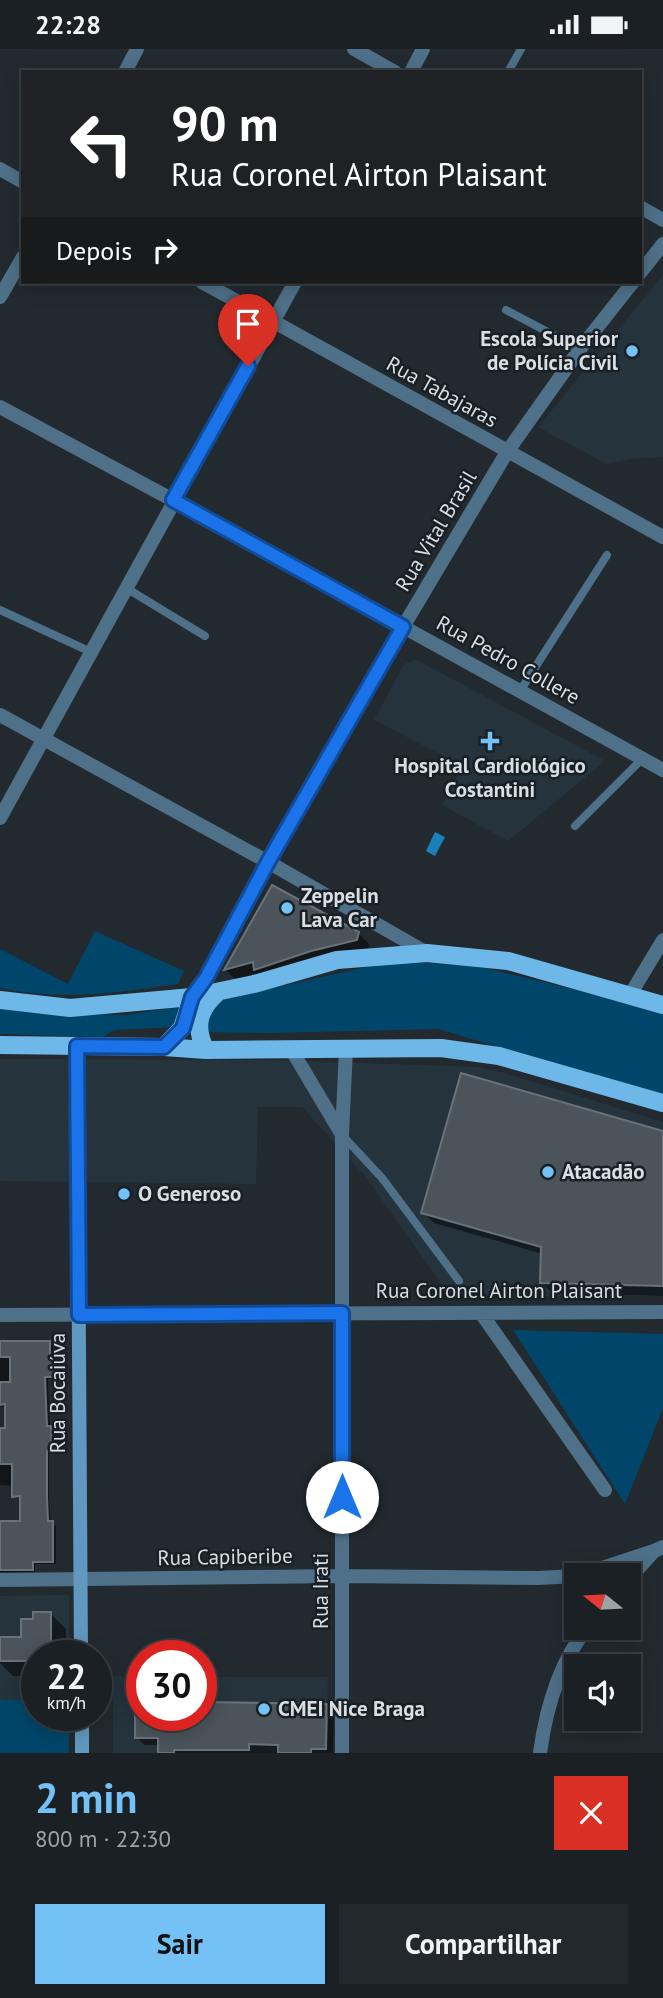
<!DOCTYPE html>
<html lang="pt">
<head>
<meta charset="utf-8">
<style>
	:root { --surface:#1a2024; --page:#23282c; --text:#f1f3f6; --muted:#9fa3a6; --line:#383e41; --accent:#73c1f5 }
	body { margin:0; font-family:"PT Sans",sans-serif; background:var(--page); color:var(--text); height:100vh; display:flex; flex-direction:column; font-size:26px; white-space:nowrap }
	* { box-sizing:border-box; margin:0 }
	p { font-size:23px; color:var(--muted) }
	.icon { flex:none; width:38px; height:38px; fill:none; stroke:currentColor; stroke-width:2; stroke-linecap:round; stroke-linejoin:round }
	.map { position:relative; height:1704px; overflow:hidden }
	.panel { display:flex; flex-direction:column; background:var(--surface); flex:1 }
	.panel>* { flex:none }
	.guide { position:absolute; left:21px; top:21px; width:621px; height:214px; border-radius:0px; box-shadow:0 4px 18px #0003,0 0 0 2px var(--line); background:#202124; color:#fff; overflow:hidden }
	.needle { width:46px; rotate:288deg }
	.tools { position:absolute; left:564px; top:1514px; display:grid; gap:14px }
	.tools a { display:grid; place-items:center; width:77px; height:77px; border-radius:0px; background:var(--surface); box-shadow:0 4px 18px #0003,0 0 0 2px var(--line); font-size:35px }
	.speed { position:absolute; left:21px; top:1591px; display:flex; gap:14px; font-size:35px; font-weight:700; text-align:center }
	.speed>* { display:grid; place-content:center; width:91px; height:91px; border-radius:50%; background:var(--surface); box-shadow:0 4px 18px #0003,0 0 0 2px var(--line); line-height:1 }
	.speed small { font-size:18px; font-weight:400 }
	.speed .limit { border:10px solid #d22; background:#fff; color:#111 }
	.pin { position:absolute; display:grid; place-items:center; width:60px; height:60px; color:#fff; margin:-72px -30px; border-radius:50% 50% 50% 0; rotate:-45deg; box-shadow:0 0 7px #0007 }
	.pin .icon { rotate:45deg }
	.me { position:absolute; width:77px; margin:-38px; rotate:0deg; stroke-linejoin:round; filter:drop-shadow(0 0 5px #0008) }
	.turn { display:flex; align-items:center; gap:24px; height:147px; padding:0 35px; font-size:32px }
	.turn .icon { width:91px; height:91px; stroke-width:2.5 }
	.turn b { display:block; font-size:49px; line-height:60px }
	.then { display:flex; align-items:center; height:66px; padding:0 35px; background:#0003; gap:14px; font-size:26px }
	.round { display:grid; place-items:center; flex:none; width:74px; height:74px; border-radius:0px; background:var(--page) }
	.summary { display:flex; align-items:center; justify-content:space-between; height:119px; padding:0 35px }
	h1 { font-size:42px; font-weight:800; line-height:52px; color:var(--accent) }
	.primary-button { display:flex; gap:14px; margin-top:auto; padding:14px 35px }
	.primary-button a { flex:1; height:80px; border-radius:0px; background:var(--accent); color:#111; font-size:28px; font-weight:800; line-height:80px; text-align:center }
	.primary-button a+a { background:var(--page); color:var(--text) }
	.status { display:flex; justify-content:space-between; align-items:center; height:49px; padding:0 35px; background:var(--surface); direction:ltr }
	.status svg { height:19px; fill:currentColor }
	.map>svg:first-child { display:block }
</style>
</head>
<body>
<div class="status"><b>22:28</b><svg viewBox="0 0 49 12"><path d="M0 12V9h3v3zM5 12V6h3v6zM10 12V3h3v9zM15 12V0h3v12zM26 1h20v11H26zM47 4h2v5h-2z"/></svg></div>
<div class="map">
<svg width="663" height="1704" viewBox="0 0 663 1704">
	<rect width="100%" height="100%" fill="#222a30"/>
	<path fill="#25333d" d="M663,226V408L630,410L606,415L538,378Z
		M415,611L419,612L605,712L508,792L442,756L463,717L374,671L404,615Z
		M0,1010L279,1011L477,1018L505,1024L663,1073V1247H450L365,1127L302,1058H258L256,1135L0,1132Z
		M69,1546V1606H48L43,1593L52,1592V1583H47L51,1580V1563H33V1576L21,1588H0V1547Z
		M32,1608V1617H37V1651H0V1612H20Z
		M113,1627H142V1666H201V1628H328L326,1704H113Z"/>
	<path fill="#00466a" d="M95,882L184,922L178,935C113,944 65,952 0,939V900L68,935Z
		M393,912L477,917L663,962V1049L439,980L267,984L201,983L211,953Z
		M0,956L40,965L126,966L179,958L174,978L114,981L103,988L0,985Z
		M513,1281L663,1285V1359L625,1455Z
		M0,1651H37V1666H69V1704H0Z"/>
	<path fill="#1a80b8" d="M435,783L445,788L435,807L426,802Z"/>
	<path fill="#0007" d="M273,838L358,884L369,895L368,901L236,931L226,921Z
		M663,1084V1247L552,1244L541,1233L543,1205L434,1174L423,1163Z
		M0,1294H50L53,1297V1309L56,1313V1330H48L50,1379L54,1382V1405H49V1451L51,1474L56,1477V1515H35V1523H0V1467V1474H21V1450L14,1447V1437L0,1436V1381H7V1358H0Z
		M50,1564L66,1580V1606H37V1627H13L0,1614V1590H23L34,1572Z
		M201,1648L208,1655L326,1656L334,1664L333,1704H159V1696H145L136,1688L137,1658H142V1666H201Z"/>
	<path fill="#4b545b" stroke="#697279" stroke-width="2" d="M272,836L359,883L357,891L311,902L254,921L253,913L224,921Z
		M461,1024L663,1082V1237L540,1234L541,1198L421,1164Z
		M0,1292H50V1308H54V1328H45L47,1377H51L52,1402H47V1447L48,1472H53V1513H33V1521H0V1472H20V1447L12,1448V1415H0V1379H5V1355L0,1356V1333H10V1308H0Z
		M33,1563H51V1593H48V1606H37V1612H0V1588H21V1570H33Z
		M201,1653L327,1655L326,1700H311V1704H278V1696L249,1695V1701H174V1704H158V1689H135V1666H201Z"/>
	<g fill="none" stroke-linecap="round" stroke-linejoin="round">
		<path stroke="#4e7088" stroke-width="8" d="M508,23L521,0
			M506,261L580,300
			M126,539L205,587
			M0,561L91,603
			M520,642L607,506
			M575,777L642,710
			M343,1087L382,1129L459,1232"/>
		<path stroke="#4e7088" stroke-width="14" d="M411,23L423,0
			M0,358L173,451L663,721
			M0,666L268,813L427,904
			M0,769L295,233
			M630,946L663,891
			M291,1000L341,1084
			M481,1264L605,1441
			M0,1266L663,1263
			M581,1526L654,1502
			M0,1531L342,1527L538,1529L576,1527
			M628,1531L654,1502L663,1498
			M342,1704V1085L346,1000
			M540,1704C546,1660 559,1613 588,1578"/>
		<path stroke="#4e7088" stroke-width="14" d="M354,0L395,23
			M125,23L137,0
			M0,120L23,133
			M640,158L663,171
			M640,224L663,195
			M202,233L663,488
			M0,248L23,208
			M192,948L206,929L268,813L403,578L507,403L580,300L633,233"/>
		<path stroke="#6098bf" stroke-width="14" d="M77,997L81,1606
			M82,1666V1704"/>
		<path stroke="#6db7e9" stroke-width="18" d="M0,951L70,959L192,948L254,935L337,911L427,904L508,912L663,956
			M0,996L164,998L206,1001L441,999L499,1007L663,1054
			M164,998L182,979L192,948
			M206,1001C194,979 198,961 217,944"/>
	</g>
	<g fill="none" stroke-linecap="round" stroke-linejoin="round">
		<defs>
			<path id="route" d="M248,317L173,451L403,578L268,813L206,929L192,948L183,979L164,998L77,997L79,1266L342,1264V1448"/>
		</defs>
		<use href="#route" stroke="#114b97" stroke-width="18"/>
		<use href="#route" stroke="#1a73e8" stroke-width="12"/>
	</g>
	<g fill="#73c1f5" stroke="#182026" stroke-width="2.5">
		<circle cx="632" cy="302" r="7"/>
		<path d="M486.5 681.5h7v7h7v7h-7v7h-7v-7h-7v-7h7z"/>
		<circle cx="287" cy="859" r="7"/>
		<circle cx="548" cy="1123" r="7"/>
		<circle cx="124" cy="1145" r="7"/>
		<circle cx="264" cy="1660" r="7"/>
	</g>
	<g text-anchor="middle" stroke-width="5" stroke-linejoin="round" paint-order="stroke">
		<g font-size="21" font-weight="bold" fill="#d8dee2" stroke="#182026" text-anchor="start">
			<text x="618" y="297" text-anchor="end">Escola Superior<tspan x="618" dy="24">de Polícia Civil</tspan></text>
			<text x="490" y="724" text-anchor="middle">Hospital Cardiológico<tspan x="490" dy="24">Costantini</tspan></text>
			<text x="301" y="854">Zeppelin<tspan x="301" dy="24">Lava Car</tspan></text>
			<text x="562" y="1130">Atacadão</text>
			<text x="138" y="1152">O Generoso</text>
			<text x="278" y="1667">CMEI Nice Braga</text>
		</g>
		<g font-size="21" fill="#d8dee2" stroke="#182026">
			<text transform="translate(442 343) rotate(29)" y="7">Rua Tabajaras</text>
			<text transform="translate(436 482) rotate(-59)" y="7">Rua Vital Brasil</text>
			<text transform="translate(508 611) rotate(29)" y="7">Rua Pedro Collere</text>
			<text x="499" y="1249">Rua Coronel Airton Plaisant</text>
			<text transform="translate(58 1344) rotate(-90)" y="7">Rua Bocaiúva</text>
			<text transform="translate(225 1508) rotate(-1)" y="7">Rua Capiberibe</text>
			<text transform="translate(321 1542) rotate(-90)" y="7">Rua Irati</text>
		</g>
	</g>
</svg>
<div class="tools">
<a><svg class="needle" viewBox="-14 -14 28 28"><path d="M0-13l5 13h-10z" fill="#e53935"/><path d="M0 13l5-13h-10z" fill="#9fa3a6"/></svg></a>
<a><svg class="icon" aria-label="sound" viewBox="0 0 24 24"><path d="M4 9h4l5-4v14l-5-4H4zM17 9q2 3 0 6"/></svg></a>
</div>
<div class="speed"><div>22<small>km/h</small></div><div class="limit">30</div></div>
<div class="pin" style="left:248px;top:317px;background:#d93025"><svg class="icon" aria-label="arrive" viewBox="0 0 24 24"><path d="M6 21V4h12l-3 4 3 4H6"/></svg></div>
<svg class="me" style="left:342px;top:1448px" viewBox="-20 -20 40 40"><circle r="19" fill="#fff"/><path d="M0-13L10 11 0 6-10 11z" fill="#1a73e8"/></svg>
<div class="guide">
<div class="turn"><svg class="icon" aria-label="left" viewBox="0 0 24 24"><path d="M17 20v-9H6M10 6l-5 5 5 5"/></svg><div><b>90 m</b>Rua Coronel Airton Plaisant</div></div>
<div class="then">Depois<svg class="icon" aria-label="right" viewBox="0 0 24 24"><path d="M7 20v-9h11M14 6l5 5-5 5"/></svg></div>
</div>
</div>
<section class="panel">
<div class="summary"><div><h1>2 min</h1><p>800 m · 22:30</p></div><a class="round" style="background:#d93025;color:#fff"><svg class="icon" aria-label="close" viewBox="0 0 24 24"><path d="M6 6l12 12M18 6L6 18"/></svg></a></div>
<div class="primary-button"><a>Sair</a><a>Compartilhar</a></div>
</section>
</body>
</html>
